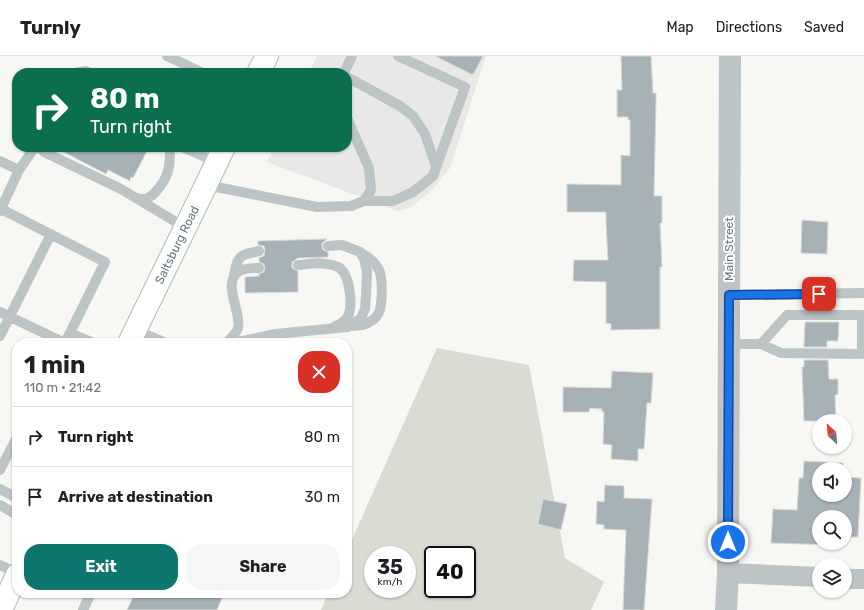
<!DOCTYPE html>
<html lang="en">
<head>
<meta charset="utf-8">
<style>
	:root { --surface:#fff; --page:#f6f6f6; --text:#202124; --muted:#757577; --line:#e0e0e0; --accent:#0f766e }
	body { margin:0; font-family:Rubik,sans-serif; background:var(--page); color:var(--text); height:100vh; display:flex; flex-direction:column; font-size:15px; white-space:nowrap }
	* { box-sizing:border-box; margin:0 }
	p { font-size:13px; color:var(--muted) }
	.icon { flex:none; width:22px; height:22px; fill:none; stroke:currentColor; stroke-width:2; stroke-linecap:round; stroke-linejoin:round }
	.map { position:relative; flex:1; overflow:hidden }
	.details { position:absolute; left:12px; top:282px; width:340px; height:260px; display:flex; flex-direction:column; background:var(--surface); border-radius:16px; box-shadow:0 1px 3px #0004 }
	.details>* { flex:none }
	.guide { position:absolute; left:12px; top:12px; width:340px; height:84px; border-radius:16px; box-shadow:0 1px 3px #0004; background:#0b6e4f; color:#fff; overflow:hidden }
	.needle { width:26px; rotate:334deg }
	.controls { position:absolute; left:812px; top:358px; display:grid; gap:8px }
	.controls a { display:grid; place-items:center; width:40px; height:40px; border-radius:50%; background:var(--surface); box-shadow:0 1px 3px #0004; font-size:20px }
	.speed { position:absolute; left:364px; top:490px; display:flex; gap:8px; font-size:20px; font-weight:700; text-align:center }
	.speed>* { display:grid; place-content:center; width:52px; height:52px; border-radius:50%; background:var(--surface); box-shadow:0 1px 3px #0004; line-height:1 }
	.speed small { font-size:10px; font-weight:400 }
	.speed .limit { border:2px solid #111; border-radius:6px; background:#fff; color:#111 }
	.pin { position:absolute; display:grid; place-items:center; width:34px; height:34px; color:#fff; margin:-17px; border-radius:8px; box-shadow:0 2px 6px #0006 }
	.me { position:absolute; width:44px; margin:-22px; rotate:0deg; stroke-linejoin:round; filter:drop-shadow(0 0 3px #0008) }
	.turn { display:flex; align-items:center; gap:14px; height:84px; padding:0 12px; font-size:18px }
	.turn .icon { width:52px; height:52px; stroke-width:2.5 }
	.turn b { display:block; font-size:28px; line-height:34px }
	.round { display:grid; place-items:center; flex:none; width:42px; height:42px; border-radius:16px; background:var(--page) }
	.headline { display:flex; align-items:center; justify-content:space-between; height:68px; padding:0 12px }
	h1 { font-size:24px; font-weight:700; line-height:30px }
	.cta { display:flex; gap:8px; margin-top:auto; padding:8px 12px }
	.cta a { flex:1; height:46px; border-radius:16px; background:var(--accent); color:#fff; font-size:16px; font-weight:700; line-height:46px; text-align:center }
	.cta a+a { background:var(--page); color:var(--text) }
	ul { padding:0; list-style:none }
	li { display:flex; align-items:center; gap:12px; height:60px; padding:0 12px; border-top:1px solid var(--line) }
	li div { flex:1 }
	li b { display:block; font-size:15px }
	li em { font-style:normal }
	header { display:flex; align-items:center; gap:24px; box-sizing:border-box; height:56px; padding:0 20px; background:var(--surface); border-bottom:1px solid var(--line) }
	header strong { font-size:19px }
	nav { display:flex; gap:22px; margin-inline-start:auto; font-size:14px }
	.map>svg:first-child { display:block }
</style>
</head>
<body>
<header>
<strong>Turnly</strong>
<nav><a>Map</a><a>Directions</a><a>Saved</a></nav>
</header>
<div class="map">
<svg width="864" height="554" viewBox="0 0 864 554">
	<rect width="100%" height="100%" fill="#f7f7f4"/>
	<path fill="#e8e8e7" d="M317,0H486L450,112L431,135L412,151L398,155L267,106L274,91H347V17H309Z"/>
	<path fill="#d8dcd3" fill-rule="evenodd" d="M437,292L529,309L565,502L604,526L591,554H321L328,537H347V495ZM373,499H407V533H373ZM433,499H467V533H433Z"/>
	<path fill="#a7b2b6" stroke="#d9d8d6" d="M435,0H483L473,19Z
		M621,0H651L653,37H656V45L654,140H662V167H660L662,211H660V273L611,274V268L606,267V226L573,225L574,204H608L606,167V156H567V128L621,129V99L630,100V64H628V61H617V34H622Z
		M54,91H149L133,122L131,121L130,125L108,114L106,118Z
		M802,164L828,166L827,198L801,197Z
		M327,183L322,187V190L323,194L328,196V201L298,202L292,206V212L298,215V236L245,237V221L259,220V218L264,216L265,212L264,208L259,206V202L264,200L265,194L264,190L258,189V185Z
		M805,266H839L838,285H827V291H804Z
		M804,304H828L829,323H838V338L835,339L836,365H804L802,311H804Z
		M612,315L653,317L651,347H647L644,393H638V405L611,403L612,389L603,388L604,356H602V353L590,352L589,356H563V331L611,332Z
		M804,405L843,407V413H819V439H845V421L861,422L858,481H845V461H819V487H833V489L771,487L773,453L797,454L799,422H803Z
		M605,429L624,430V442L652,443L644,554H623L626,474L604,473V469L596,468L597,445L604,446Z
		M543,443L567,448L561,474L538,468Z
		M135,537H224L217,554H127Z"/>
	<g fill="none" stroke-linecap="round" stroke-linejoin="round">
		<defs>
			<path id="secondary" d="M258,17L267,0
				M129,287L206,129L224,91
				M1,554L17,519"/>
		</defs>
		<use href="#secondary" stroke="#afb8bb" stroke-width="24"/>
		<path stroke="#bdc4c6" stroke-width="10" d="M167,0L203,17
			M74,17L86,15L89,17
			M344,17L352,0
			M347,21L400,50L413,60L425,78L436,110
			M39,91L44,96L121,133L186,172
			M182,91L217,106
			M0,105L19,114
			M206,129L317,151L351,150L364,145L371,134L369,112L347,62
			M136,142C139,143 143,143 146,143C151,141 155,137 158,133C170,119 170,108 170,91
			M364,145H393L413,136L433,120L465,31L398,0
			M1,153L105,206L65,287
			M0,155L19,114L35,91
			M298,209C311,208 326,205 338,211C350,217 353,249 348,260C345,266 340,268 334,271
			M234,221C237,200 239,199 259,195
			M729,239L864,237
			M0,256L65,287
			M354,270C362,270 371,267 377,260C383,253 383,223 379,214C375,206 369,201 361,197
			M136,274L166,287
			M70,277L94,287
			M0,280L51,178
			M226,287C230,283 236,278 238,272C242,257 222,227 238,216C243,212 253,212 259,212
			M234,287L275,278L348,271L361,262L365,253L366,239L367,215L364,203L360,196L342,189L328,190
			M729,288H761L781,297L862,298V259H787L761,288
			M0,414L17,381
			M0,433L17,442
			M0,449L17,459
			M0,509L17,517
			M83,554L91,537"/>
		<path stroke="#bdc4c6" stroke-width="20" d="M728,517L819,521
			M845,523H864"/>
		<path stroke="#bdc4c6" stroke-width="22" d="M726,554L728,517L730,0"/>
		<use href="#secondary" stroke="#fff" stroke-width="22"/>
	</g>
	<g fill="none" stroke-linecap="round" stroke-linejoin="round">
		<defs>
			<path id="route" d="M728,486L729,239L819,238"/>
		</defs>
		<use href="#route" stroke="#114b97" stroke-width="10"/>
		<use href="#route" stroke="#1a73e8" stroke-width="7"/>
	</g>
	<g text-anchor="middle" stroke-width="4" stroke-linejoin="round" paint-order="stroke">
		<g font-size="12" fill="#617880" stroke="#fff">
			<text transform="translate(177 189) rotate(-64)" y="4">Saltsburg Road</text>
			<text transform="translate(729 193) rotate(-90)" y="4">Main Street</text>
		</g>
	</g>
</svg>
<div class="controls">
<a><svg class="needle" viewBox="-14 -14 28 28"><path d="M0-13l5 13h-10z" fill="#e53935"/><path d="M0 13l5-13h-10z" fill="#757577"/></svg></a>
<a><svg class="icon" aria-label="sound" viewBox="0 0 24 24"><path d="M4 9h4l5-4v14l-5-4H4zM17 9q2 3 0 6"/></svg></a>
<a><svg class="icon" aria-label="search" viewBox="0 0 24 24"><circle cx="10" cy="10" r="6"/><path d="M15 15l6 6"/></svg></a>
<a><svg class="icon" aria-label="layers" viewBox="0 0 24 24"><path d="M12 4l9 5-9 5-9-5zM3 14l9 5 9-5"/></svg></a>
</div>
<div class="speed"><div>35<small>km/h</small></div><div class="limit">40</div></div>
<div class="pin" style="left:819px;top:238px;background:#d93025"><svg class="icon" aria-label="arrive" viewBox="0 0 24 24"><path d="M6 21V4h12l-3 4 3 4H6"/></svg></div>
<svg class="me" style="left:728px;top:486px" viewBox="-20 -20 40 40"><circle r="17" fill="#1a73e8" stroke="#fff" stroke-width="3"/><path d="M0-11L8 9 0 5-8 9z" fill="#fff"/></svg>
<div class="guide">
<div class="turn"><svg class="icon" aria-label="right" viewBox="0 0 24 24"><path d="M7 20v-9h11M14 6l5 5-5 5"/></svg><div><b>80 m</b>Turn right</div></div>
</div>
<section class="details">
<div class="headline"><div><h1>1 min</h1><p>110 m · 21:42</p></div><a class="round" style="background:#d93025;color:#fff"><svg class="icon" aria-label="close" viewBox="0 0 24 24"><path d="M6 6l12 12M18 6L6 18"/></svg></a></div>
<ul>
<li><svg class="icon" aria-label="right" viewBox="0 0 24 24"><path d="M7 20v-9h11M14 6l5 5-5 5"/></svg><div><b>Turn right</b></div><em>80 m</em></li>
<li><svg class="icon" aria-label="arrive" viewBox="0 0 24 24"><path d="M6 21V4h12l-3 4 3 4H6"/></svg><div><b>Arrive at destination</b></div><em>30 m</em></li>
</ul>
<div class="cta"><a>Exit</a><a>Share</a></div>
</section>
</div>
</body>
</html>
